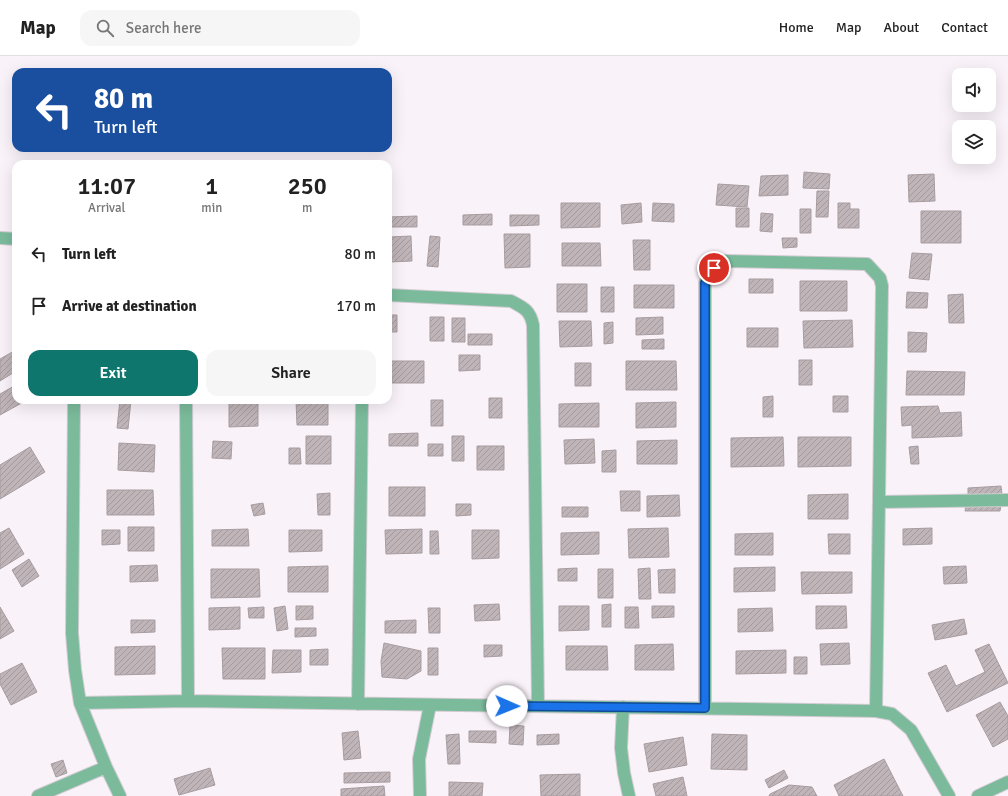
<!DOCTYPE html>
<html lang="en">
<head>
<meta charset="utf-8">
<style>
	:root { --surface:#fff; --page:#f6f6f6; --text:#222; --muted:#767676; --line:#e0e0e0; --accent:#0f766e }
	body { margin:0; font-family:Signika,sans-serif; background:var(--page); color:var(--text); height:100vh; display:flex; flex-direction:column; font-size:15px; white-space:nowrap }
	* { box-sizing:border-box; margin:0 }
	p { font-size:13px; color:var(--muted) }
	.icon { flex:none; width:22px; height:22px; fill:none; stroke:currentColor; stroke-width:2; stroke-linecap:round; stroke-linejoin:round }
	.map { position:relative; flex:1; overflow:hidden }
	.panel { position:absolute; left:12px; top:104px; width:380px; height:244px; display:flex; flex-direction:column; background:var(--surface); border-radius:12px; box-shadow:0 4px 16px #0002 }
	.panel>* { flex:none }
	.banner { position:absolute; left:12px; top:12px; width:380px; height:84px; border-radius:12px; box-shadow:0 4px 16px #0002; background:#1a4fa0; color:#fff; overflow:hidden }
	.controls { position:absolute; left:952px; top:12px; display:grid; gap:8px }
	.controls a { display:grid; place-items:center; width:44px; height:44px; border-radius:8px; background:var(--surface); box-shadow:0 4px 16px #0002; font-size:20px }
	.pin { position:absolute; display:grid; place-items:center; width:34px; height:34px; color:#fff; margin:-17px; border:2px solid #fff; border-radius:50%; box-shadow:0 1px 4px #0007 }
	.me { position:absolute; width:44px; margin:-22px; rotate:91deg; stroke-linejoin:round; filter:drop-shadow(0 0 3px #0008) }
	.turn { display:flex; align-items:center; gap:14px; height:84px; padding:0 16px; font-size:18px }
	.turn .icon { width:52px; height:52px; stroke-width:2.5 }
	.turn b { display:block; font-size:28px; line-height:34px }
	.eta { display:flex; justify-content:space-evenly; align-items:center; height:68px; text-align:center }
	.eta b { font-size:24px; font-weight:600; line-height:28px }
	.action { display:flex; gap:8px; margin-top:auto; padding:8px 16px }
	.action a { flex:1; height:46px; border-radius:12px; background:var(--accent); color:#fff; font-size:16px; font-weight:600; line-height:46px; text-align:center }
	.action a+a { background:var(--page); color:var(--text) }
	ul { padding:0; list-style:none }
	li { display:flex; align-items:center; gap:12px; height:52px; padding:0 16px }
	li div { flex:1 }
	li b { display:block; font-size:15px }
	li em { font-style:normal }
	header { display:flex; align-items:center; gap:24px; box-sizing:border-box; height:56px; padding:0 20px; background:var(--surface); border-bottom:1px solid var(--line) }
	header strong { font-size:19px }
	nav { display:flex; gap:22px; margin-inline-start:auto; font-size:14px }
	.search { width:280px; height:36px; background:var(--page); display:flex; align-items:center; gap:10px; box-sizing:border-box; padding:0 14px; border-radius:12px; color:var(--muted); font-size:15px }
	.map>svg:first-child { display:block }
</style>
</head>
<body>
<header>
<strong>Map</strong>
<div class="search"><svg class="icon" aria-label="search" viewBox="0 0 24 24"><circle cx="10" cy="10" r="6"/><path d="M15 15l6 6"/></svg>Search here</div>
<nav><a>Home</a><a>Map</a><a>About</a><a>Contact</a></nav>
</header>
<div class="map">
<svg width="1008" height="740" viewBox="0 0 1008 740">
	<defs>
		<pattern id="building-hatch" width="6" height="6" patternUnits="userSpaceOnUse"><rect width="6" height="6" fill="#bfb4b7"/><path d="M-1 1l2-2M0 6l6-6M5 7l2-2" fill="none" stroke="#a49a9d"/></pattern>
	</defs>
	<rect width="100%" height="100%" fill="#f9f2f9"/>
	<path fill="url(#building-hatch)" stroke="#a79da0" d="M804,116L830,118L829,133L803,132Z
		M934,118L935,145L909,146L908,119Z
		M788,119V139L759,140L761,120Z
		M718,128L749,130L747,151L716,149Z
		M817,135H829L828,161H816Z
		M561,147H600V171L561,172Z
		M641,147L642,166L622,168L621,149Z
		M653,147L674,148V166L652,165Z
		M838,147H850V153H859V172H838Z
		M736,152H749V171H736Z
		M800,153H811V177H800Z
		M921,155H961V187H921Z
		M761,157L773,158L772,176L760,175Z
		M492,158V169H463V159Z
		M510,159H539V169L510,170Z
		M417,160V171H388V161Z
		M504,178H530V211L505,212Z
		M411,180L412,205L390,206L389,181Z
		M430,180L440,181L438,211L427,210Z
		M782,182H797V191L783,192Z
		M633,184H650V214H634Z
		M562,187H600L601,210H562Z
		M912,197L932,198L929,224L909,222Z
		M749,223H773V237H749Z
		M800,225H847V255H800Z
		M557,228H587V256H557Z
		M634,229H674V252H634Z
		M601,231H614V256H601Z
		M907,236L928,237L927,252H906Z
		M963,238L964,267H949L948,239Z
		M388,259H397V276H388Z
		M430,261H444V285H430Z
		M663,261V278L636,279V262Z
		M452,262H465V286H452Z
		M852,264L853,291L804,292L803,265Z
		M559,265H591L592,290L560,291Z
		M613,266V287L604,288V267Z
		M747,272H778V291H747Z
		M908,276L927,277L926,296H908Z
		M468,278H492V289H468Z
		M664,283V293H642V284Z
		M16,294V315L0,325V303Z
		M459,299H480V314L459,315Z
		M799,304H812V329H799Z
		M391,305H424V327H392Z
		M626,305H676L677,334H626Z
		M575,307H591V330H575Z
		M907,315L965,316L964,339H906Z
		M16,329V344H27L0,359V338Z
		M773,340V361H763V341Z
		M833,340H848V356H833Z
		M489,342H502V362H489Z
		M120,344H131L128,373L117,372Z
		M229,344H258V370L229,371Z
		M296,344H328V369H297Z
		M431,344H443V370H431Z
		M676,346V371L636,372V347Z
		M599,347V371H559V348Z
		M938,350L940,357L961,356L962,380L912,382V369L902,370L901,351Z
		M418,377V390H389V378Z
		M306,380H331V408H306Z
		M452,380H464V405H452Z
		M783,381L784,410L731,411V382Z
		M798,381H851V410L798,411Z
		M594,383L595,407L565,408L564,384Z
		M677,384V408H637V385Z
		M213,385L232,386L231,403L212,402Z
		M119,387L155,389L154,416L118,414Z
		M428,388H443V400H428Z
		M477,390H504V414H477Z
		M918,390L919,408H911L909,391Z
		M30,391L45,416L0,443V409Z
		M289,392H300L301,408H289Z
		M616,394V416H602V395Z
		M1001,430L1002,438L968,439V432Z
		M389,431H425V460H389Z
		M107,434H153L154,459H107Z
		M620,435H640V455H621Z
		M330,437V459H318L317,438Z
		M848,438V463H808V439Z
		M679,439L680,460L647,461V440Z
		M263,447L265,458L254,460L251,449Z
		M456,448H471V459L456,460Z
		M966,449H1001L1000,455H965Z
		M562,451H588V461H562Z
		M128,471H154V495H128Z
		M9,472L24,498L0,513V477Z
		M668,472L669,501L629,502L628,473Z
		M932,472V488L903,489V473Z
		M248,473L249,490H212V474Z
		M422,473V497L386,498L385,474Z
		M102,474H120V488L102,489Z
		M289,474H322V495L289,496Z
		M472,474H499V502L472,503Z
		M430,475H438L439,498H430Z
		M599,476V498L561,499V477Z
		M773,477V499H735V478Z
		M828,478H850V498H829Z
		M29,503L39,520L22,531L12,514Z
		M157,509L158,525L130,526V510Z
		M328,510V536H288V511Z
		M966,510L967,527L944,528L943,511Z
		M775,511V535L734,536V512Z
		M577,512V525H558V513Z
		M650,512L651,543H639L638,513Z
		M211,513H259L260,541L211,542Z
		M598,513H613V542H598Z
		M675,513V537H659L658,514Z
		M801,516H852V537L802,538Z
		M499,548L500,564L475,565L474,549Z
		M611,548V571H602V549Z
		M285,550L288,573L277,575L274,552Z
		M296,550H313V563L296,564Z
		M559,550H589V574L559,575Z
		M652,550H674V561L652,562Z
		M816,550H846L847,572L816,573Z
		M0,551L14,575L0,583Z
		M240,551V573L209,574V552Z
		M264,551V562H249L248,552Z
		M625,551H638L639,572H625Z
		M428,552H440V577H429Z
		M772,552L773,575L738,576V553Z
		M964,563L967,578L935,584L932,569Z
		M131,564H155V576L131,577Z
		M416,564V577H385V565Z
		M295,572H316V580L295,581Z
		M384,587L421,595V615L407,623L382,621L381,605Z
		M849,587L850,608L821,609L820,588Z
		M673,588L674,614H635V589Z
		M989,588L1008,627L947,656L928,617L946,609L956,630L985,616L975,594Z
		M484,589H502V600L484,601Z
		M155,590V618L115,619V591Z
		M566,590H607L608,614H566Z
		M222,592H265V623H223Z
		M428,592H438V619H428Z
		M328,593V609H310V594Z
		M273,594H301V616L272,617Z
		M786,594V617L736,618V595Z
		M794,601H807V618H794Z
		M22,607L37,636L11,649L0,628V618Z
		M1000,646L1008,660V683L993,691L976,659Z
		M510,669L524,670L523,689L509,688Z
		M358,675L361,702L344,704L342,677Z
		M469,675H496V687L469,686Z
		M459,678L460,708H448L446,679Z
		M559,678V688L537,689V679Z
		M712,678L747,679V714L711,713Z
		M683,681L687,709L649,716L644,688Z
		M884,703L903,740H839L834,729Z
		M63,704L67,717L56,721L51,708Z
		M210,712L215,729L179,739L174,723Z
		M784,714L788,722L769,732L765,724Z
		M390,716V726L344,727V717Z
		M580,718V740H541L540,719Z
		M683,721L687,740H656L653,728Z
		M449,726L483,727L482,740H449Z
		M789,729L812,731L817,740H769L770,738Z
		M384,730L385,740H341V733Z"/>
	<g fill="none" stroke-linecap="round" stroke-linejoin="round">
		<defs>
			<path id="minor" d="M0,182L16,183
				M388,239L511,245C524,252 530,254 533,269L538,650
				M74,344L72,577L75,614L80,647L106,711L120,740
				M186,344L188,645
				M879,446L1008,444
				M80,647L188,645L876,655L892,658L911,674L949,740
				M358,648L362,344
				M623,651L621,692L624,717L629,740
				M705,652V227L714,212L724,205L867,208L880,222L882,230L876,655
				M38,740L106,711
				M420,740L419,703L430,649
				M978,740L1008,726"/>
		</defs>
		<use href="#minor" stroke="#d2ccd2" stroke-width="14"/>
		<use href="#minor" stroke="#7bbb9c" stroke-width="12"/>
	</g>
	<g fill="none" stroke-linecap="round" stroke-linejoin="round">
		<defs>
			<path id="route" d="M507,650L705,652V227L714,212"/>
		</defs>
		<use href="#route" stroke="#114b97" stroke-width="10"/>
		<use href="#route" stroke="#1a73e8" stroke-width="7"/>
	</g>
</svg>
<div class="controls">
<a><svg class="icon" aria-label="sound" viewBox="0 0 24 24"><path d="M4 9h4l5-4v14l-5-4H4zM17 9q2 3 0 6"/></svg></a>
<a><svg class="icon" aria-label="layers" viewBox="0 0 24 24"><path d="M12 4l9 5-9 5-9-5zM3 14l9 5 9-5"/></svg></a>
</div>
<div class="pin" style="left:714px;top:212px;background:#d93025"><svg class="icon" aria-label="arrive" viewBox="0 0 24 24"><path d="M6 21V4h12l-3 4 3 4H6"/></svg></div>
<svg class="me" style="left:507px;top:650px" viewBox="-20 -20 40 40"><circle r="19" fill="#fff"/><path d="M0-13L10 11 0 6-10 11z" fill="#1a73e8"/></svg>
<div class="banner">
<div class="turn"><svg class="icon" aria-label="left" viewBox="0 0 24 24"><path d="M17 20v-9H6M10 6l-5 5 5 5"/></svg><div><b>80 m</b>Turn left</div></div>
</div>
<section class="panel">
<div class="eta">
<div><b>11:07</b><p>Arrival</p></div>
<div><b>1</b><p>min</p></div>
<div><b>250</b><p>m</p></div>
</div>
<ul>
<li><svg class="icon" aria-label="left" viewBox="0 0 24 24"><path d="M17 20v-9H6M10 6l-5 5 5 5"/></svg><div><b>Turn left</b></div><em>80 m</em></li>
<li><svg class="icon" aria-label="arrive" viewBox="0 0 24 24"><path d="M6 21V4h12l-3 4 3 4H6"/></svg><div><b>Arrive at destination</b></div><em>170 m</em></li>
</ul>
<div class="action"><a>Exit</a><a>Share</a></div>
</section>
</div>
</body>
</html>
